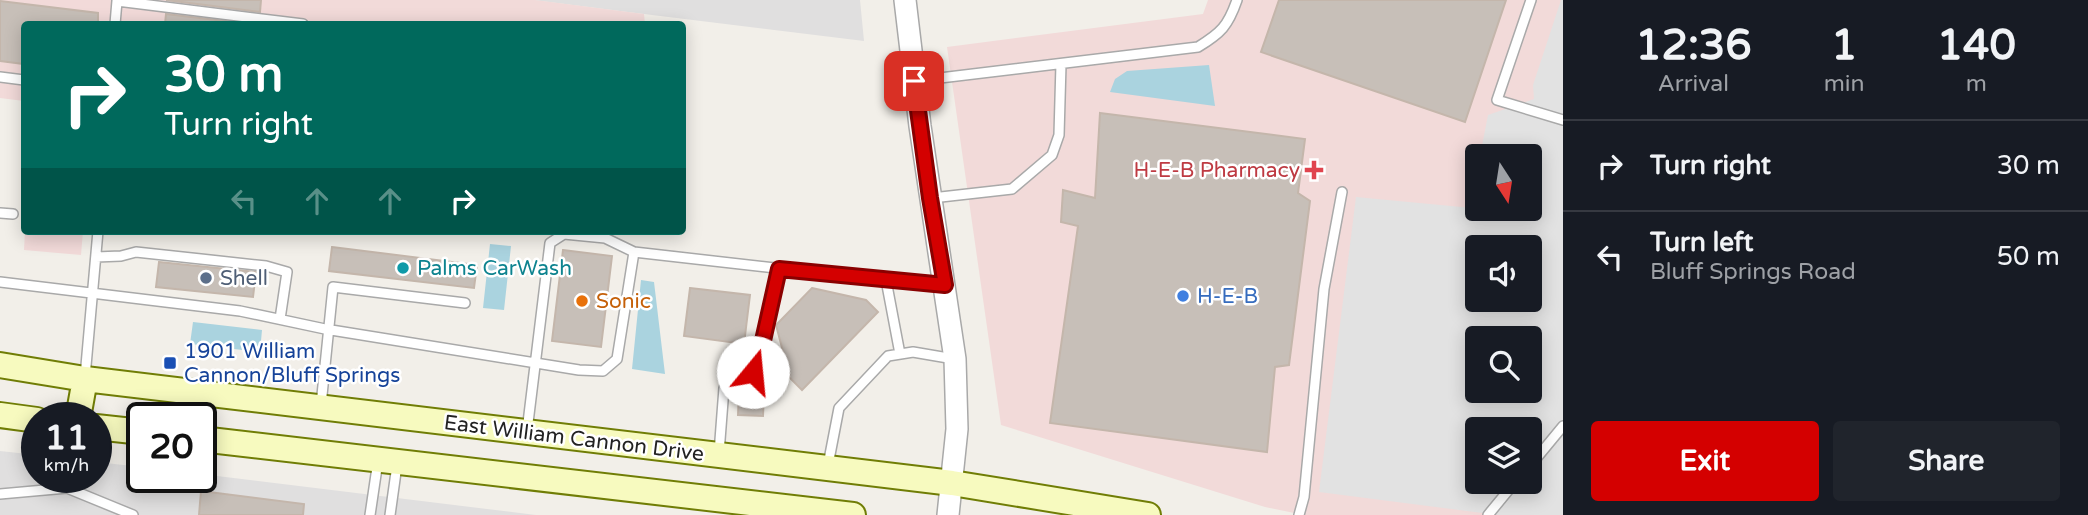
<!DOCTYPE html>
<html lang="en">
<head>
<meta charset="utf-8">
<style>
	:root { --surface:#171b24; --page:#20242c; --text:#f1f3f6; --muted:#9ea1a6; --line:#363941; --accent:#d40000 }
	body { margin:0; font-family:"Varela Round",sans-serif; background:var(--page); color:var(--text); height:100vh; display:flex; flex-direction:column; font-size:26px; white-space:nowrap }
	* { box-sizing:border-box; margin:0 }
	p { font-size:23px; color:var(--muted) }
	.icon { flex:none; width:38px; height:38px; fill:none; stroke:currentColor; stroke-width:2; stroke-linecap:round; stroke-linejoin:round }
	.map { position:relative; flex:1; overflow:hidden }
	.panel { display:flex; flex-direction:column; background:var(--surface); width:525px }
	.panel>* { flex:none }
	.top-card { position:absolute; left:21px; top:21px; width:665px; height:214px; border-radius:7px; box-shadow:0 4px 18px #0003; background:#00695c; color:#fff; overflow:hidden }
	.needle { width:46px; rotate:168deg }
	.buttons { position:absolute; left:1465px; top:144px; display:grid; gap:14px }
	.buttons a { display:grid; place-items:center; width:77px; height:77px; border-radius:7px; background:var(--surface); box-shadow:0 4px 18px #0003; font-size:35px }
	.speed { position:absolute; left:21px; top:402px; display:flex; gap:14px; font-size:35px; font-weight:700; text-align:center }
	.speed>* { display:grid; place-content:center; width:91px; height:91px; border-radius:50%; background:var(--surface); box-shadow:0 4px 18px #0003; line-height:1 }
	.speed small { font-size:18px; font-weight:400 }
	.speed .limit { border:4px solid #111; border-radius:10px; background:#fff; color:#111 }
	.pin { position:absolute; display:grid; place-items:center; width:60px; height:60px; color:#fff; margin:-30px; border-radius:14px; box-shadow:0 4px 10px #0006 }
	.me { position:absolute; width:77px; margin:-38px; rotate:17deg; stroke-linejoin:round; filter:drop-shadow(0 0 5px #0008) }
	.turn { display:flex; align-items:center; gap:24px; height:147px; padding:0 28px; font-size:32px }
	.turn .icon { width:91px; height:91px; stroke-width:2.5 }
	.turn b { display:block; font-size:49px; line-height:60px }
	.lanes { display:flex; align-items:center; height:66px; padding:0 28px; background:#0003; justify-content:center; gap:35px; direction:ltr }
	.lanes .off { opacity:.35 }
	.eta { display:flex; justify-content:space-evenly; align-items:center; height:119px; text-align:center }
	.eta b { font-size:42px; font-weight:700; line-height:49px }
	.action { display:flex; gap:14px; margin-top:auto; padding:14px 28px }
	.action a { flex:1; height:80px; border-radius:7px; background:var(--accent); color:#fff; font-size:28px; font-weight:700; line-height:80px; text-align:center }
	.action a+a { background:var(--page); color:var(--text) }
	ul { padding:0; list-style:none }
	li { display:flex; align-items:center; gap:21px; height:91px; padding:0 28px; border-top:2px solid var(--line) }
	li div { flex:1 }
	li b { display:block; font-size:26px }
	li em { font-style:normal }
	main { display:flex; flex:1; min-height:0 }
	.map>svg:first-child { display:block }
</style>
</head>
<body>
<main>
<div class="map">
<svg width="1563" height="515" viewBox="0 0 1563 515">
	<rect width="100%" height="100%" fill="#f2efe9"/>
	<path fill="#e0dfdf" d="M533,0H860L864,41L644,14Z
		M0,451L37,455V478H96V462L142,467V478H201V474L536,515H0Z"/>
	<path fill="#f2dad9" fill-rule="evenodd" d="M0,0H535L644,14L645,24H24V101L0,98Z
		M1208,0H1563V515H1304L1265,507L1001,425L947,47L1203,14ZM1477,156H1530V208H1477ZM1477,247H1530V299H1477ZM1477,338H1530V390H1477ZM1477,429H1530V481H1477Z
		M25,231H83L81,255L24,250Z"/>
	<path fill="#e2e2e2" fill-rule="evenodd" d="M1561,0H1563V515H1498L1319,492L1356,197L1472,208L1477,175V208H1530V156H1480L1488,115L1534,99L1533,85ZM1477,247H1530V299H1477ZM1477,338H1530V390H1477ZM1477,429H1530V481H1477Z"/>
	<path fill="#aad3df" d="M1209,65L1215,106L1110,92L1115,79L1127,71Z
		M490,244L511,246L504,310L483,308Z
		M641,280L654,282L665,374L632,369Z
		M193,322L262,330L260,352L190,344Z"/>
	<path fill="#c7bfb8" stroke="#c4b6ab" stroke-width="2" d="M166,0H261L260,12Z
		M1279,0H1506L1465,122L1261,52Z
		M0,1L98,13V24H24V64L0,61Z
		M166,14L250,24H165Z
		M1100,113L1305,139L1298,193L1310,201L1289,365L1275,367L1267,452L1050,423L1078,226L1061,222L1063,190L1095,198Z
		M332,247L477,265L474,288L329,271Z
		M563,250L612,256L601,347L552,341Z
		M159,262L256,272L253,297L156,287Z
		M690,288L750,295L744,344L684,336Z
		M812,288L866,300L878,312L802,390L790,378L776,325Z
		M739,391L764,393L763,416L738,415Z
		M201,491L304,504L303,515H199Z"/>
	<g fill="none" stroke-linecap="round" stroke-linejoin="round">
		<defs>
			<path id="service" d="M1531,0L1497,100L1563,120
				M115,24L117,1L303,24
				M0,77L24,80
				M915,81L1198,47C1221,33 1228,26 1237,0
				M932,198L1012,189L1052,155L1059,135L1061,64
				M0,213L13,214
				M96,257L121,256L136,252L266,266L287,272L280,319
				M886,280L900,354
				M0,282L240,311L325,329L579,370L603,371L617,359L634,252
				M85,377L98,231
				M321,405L333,287L465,303
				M527,431L550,243L564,234L605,238L634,252L854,277L944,285
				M719,453L724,388L753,372L759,354L779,269
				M828,465L839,408L888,356L913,352L954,359
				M1530,466L1563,426
				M67,488L133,515
				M0,494L67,488L69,478
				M370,515L378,461
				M390,515L397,465
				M1299,515L1304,497L1324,289L1342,192
				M1488,515L1516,481"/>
			<path id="tertiary" d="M905,0L920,126L955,359L957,429L948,515"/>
			<path id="secondary" d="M0,365L85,379L952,483L1148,515
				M0,415L37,420
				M78,418L85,379
				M96,427L142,432
				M201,439L853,515"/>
		</defs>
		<use href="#service" stroke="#a9a9a9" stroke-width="12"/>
		<use href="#tertiary" stroke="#a9a9a9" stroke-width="24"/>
		<use href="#secondary" stroke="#707d05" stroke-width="28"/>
		<use href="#service" stroke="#fff" stroke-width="9"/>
		<use href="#tertiary" stroke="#fff" stroke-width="21"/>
		<use href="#secondary" stroke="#f7fabf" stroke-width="24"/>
	</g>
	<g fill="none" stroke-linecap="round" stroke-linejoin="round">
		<defs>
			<path id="route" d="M753,372L760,354L779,269L945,285L930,198L914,81"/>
		</defs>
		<use href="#route" stroke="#8a0000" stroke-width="18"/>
		<use href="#route" stroke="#d40000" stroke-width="12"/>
	</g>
	<path fill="#e0444e" stroke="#fff" stroke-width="2.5" d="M1310.5 159.5h7v7h7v7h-7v7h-7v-7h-7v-7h7z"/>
	<circle fill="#0f9aa8" stroke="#fff" stroke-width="2.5" cx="403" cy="268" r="7"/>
	<circle fill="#5c6f8a" stroke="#fff" stroke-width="2.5" cx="206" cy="278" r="7"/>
	<circle fill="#3f7fe0" stroke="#fff" stroke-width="2.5" cx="1183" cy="296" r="7"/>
	<circle fill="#e8710a" stroke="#fff" stroke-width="2.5" cx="582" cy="301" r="7"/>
	<rect fill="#1a4fb4" stroke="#fff" stroke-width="2.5" x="163" y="356" width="14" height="14" rx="3.5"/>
	<g text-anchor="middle" stroke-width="5" stroke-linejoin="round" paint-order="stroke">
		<g font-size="21" fill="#be3a42" stroke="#fff" text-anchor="end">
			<text x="1300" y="177">H-E-B Pharmacy</text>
		</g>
		<g font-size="21" fill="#0d838f" stroke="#fff" text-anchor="start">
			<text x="417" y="275">Palms CarWash</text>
		</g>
		<g font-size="21" fill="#4e5e75" stroke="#fff" text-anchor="start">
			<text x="220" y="285">Shell</text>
		</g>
		<g font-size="21" fill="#366cbe" stroke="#fff" text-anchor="start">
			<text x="1197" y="303">H-E-B</text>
		</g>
		<g font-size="21" fill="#c56008" stroke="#fff" text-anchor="start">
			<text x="596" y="308">Sonic</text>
		</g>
		<g font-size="21" fill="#164399" stroke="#fff" text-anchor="start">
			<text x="184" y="358">1901 William<tspan x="184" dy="24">Cannon/Bluff Springs</tspan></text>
		</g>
		<g font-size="21" fill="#222" stroke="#fff">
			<text transform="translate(574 438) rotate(7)" y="7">East William Cannon Drive</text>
		</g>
	</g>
</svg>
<div class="buttons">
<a><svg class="needle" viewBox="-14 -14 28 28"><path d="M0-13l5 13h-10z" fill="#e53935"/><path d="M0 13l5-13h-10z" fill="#9ea1a6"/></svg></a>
<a><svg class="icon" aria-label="sound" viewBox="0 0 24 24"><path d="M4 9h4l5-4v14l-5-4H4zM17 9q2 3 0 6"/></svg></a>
<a><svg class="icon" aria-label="search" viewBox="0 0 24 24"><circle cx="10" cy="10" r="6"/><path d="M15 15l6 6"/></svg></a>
<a><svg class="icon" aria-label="layers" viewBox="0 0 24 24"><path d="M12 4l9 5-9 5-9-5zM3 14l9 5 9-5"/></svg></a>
</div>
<div class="speed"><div>11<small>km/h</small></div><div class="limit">20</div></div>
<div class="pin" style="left:914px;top:81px;background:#d93025"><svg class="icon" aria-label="arrive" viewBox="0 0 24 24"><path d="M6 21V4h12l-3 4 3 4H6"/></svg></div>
<svg class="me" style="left:753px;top:372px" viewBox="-20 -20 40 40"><circle r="19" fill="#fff"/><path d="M0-13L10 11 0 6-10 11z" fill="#d40000"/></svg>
<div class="top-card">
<div class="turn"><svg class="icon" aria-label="right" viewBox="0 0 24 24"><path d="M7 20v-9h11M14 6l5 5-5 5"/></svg><div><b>30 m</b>Turn right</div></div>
<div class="lanes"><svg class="icon off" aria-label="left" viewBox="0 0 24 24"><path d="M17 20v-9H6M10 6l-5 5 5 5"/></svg><svg class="icon off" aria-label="ahead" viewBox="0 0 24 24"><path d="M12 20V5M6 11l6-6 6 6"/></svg><svg class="icon off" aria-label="ahead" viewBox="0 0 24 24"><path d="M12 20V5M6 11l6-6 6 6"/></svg><svg class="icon" aria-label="right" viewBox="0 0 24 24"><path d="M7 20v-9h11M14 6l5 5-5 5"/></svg></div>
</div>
</div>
<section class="panel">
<div class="eta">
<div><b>12:36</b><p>Arrival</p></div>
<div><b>1</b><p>min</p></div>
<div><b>140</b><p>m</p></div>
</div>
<ul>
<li><svg class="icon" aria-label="right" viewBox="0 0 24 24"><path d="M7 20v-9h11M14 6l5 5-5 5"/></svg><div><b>Turn right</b></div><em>30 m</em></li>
<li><svg class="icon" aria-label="left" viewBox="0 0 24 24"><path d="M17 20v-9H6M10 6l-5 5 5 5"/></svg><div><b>Turn left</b><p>Bluff Springs Road</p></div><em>50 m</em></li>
</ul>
<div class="action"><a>Exit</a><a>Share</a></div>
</section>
</main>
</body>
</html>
